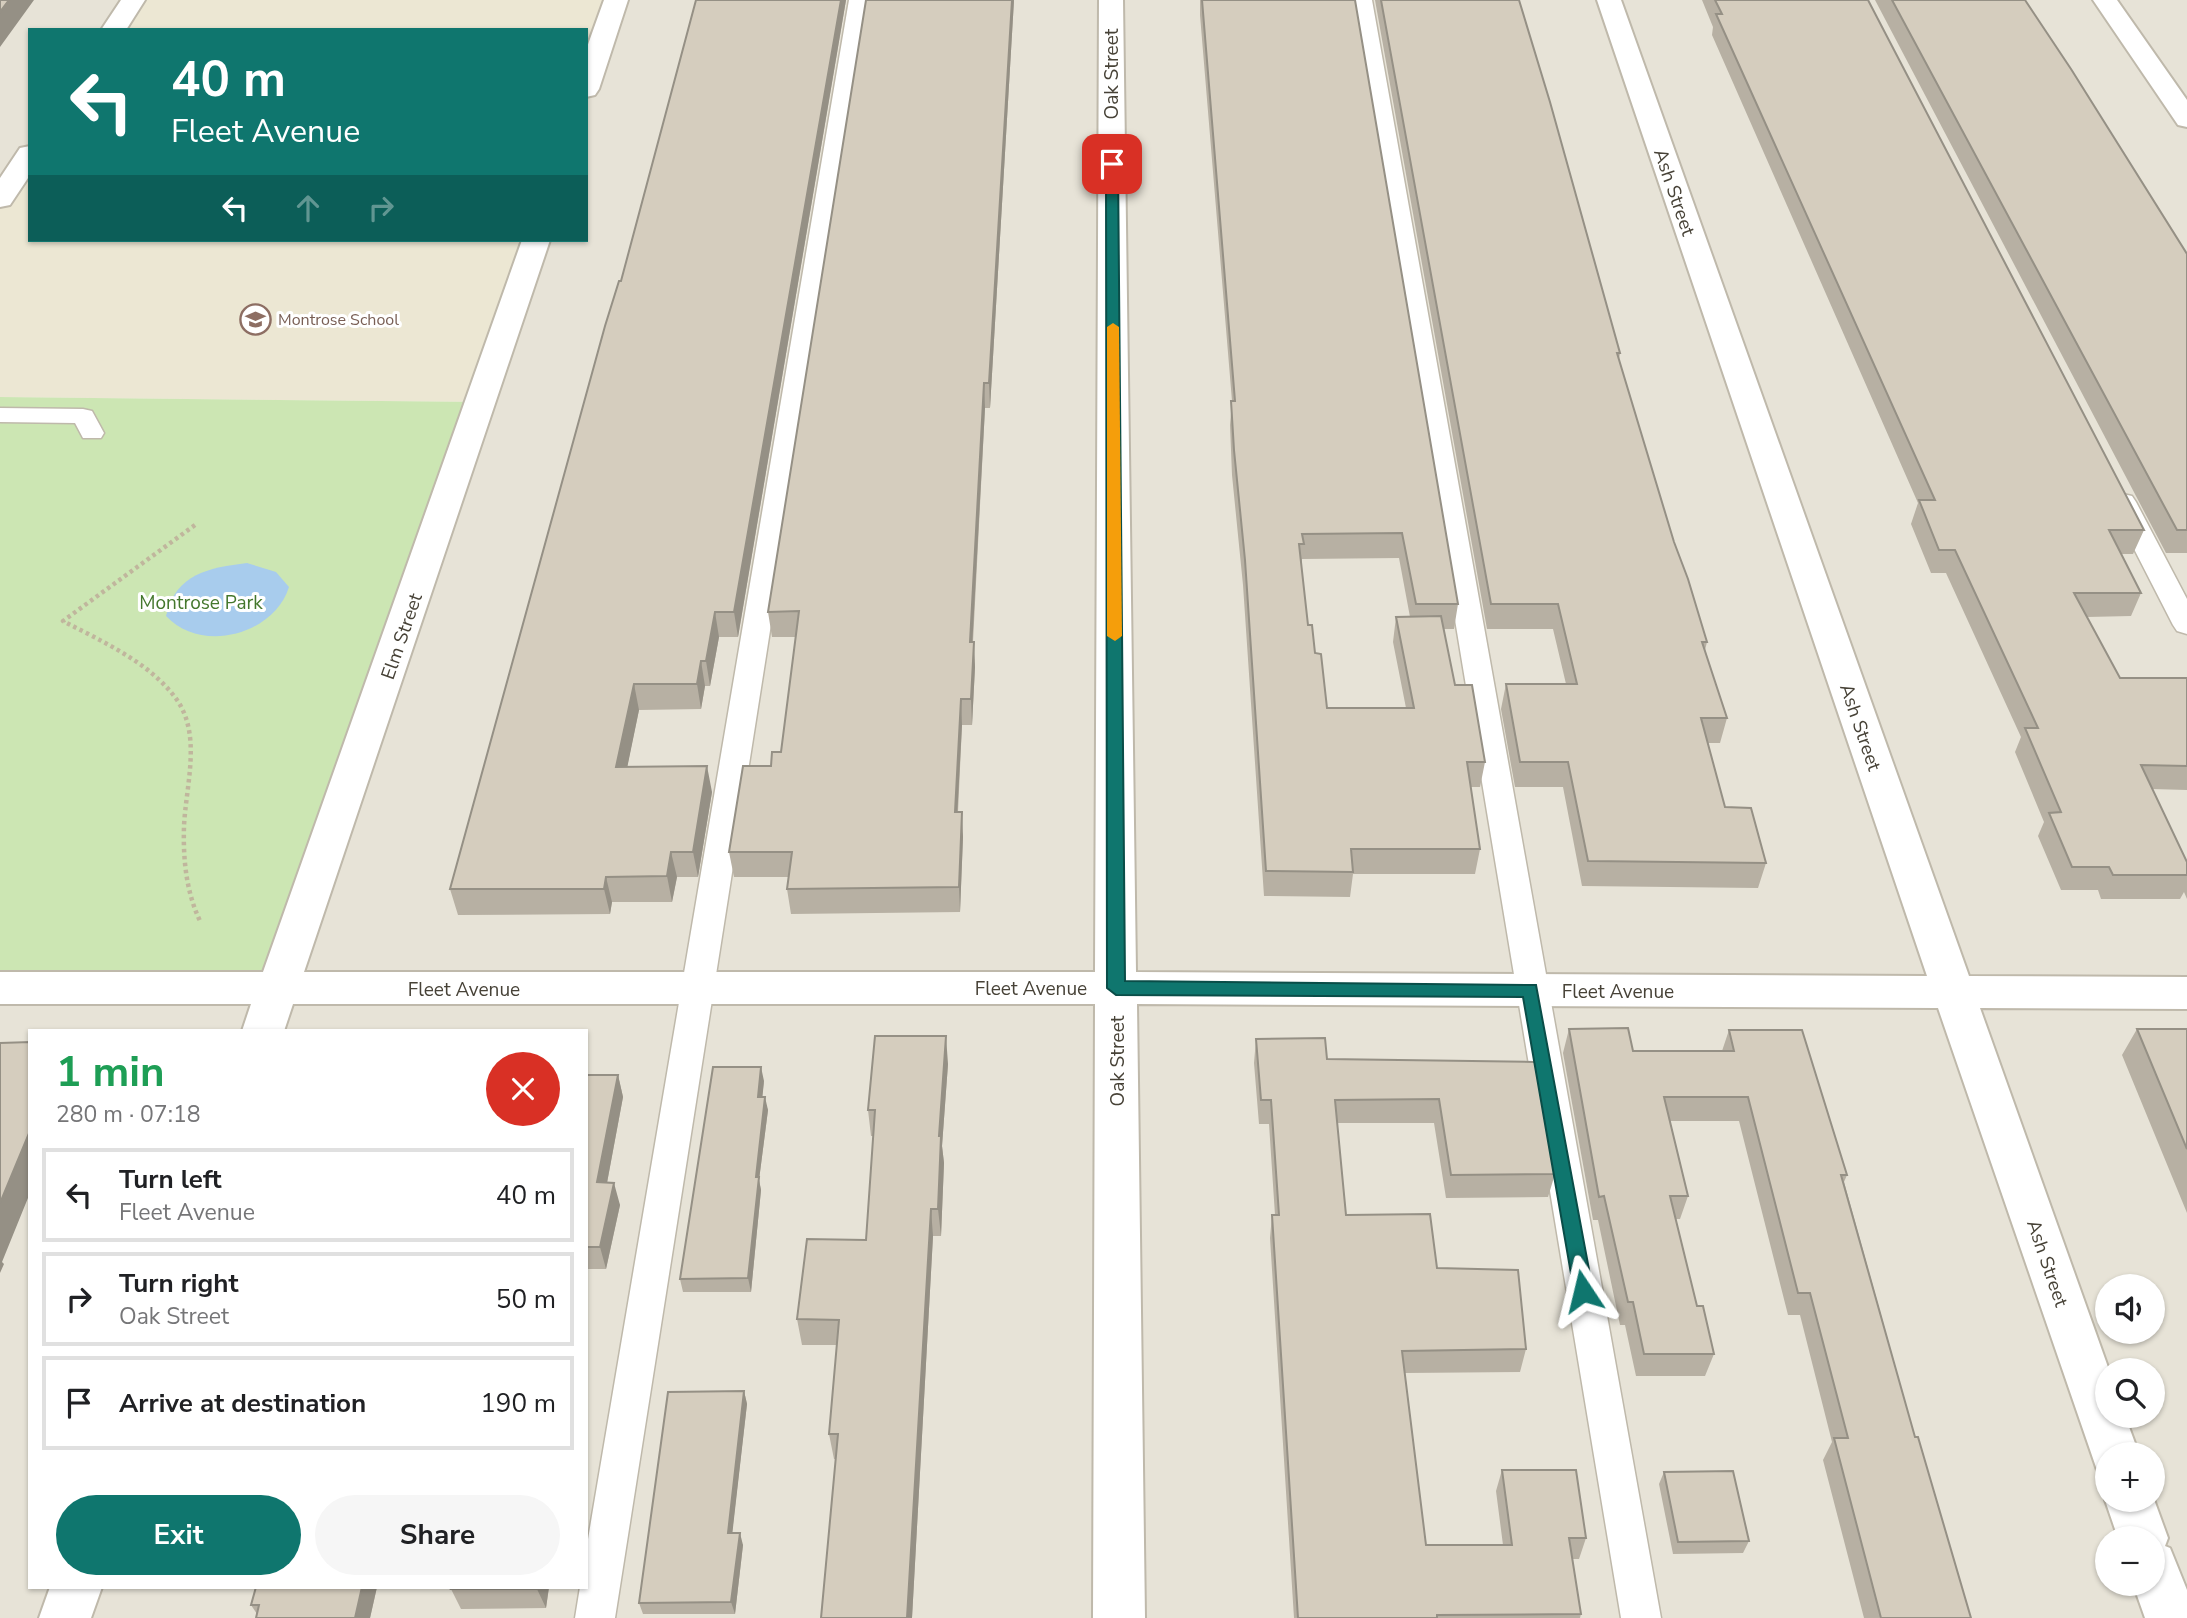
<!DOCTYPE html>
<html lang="en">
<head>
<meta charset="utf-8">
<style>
	:root { --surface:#fff; --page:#f6f6f6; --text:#202124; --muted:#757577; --line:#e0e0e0; --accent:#0f766e }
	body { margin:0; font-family:"Nunito Sans",sans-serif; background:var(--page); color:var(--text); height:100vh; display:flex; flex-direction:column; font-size:26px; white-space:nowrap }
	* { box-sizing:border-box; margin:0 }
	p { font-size:23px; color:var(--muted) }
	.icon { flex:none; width:38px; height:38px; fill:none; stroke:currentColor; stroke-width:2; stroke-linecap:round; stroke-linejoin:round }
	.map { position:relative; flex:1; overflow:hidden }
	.drawer { position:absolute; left:28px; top:1029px; width:560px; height:560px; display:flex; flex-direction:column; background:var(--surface); border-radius:0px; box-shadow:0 2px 5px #0004 }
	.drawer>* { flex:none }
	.banner { position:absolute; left:28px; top:28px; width:560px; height:214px; border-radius:0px; box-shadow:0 2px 5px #0004; background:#0f766e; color:#fff; overflow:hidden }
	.fabs { position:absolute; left:2095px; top:1274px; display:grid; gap:14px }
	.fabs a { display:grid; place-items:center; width:70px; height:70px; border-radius:50%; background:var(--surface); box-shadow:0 2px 5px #0004; font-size:35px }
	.pin { position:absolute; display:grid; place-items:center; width:60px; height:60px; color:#fff; margin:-30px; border-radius:14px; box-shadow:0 4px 10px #0006 }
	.me { position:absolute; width:77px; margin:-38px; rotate:350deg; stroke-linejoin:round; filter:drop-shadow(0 0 5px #0008) }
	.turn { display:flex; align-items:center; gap:24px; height:147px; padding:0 28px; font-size:32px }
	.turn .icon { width:91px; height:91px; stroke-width:2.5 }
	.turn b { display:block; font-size:49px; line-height:60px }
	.lanes { display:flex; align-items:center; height:66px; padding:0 28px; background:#0003; justify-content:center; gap:35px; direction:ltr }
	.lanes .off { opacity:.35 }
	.round { display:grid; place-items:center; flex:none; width:74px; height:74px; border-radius:37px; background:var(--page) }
	.summary { display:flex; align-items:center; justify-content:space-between; height:119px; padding:0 28px }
	h1 { font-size:42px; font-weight:700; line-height:52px; color:#1e9e55 }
	.action { display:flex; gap:14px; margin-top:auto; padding:14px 28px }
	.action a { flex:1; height:80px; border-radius:42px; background:var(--accent); color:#fff; font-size:28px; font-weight:700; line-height:80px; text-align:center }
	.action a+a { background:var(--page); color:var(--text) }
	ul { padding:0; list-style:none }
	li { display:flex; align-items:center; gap:21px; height:94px; margin:0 14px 10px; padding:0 14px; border:4px solid var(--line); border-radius:0px }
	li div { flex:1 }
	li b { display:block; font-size:26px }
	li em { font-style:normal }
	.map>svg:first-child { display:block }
</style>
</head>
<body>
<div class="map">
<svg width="2187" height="1618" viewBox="0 0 2187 1618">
	<rect width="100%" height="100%" fill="#f4f1e9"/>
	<path fill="#e7e3d7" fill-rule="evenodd" d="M0,0H133L113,30H30V154L0,199Z
		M616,0H2187V1618H0V988L483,402L536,240H586V89ZM30,1031H586V1587H30ZM2107,1286H2152V1332H2107ZM2107,1370H2152V1416H2107ZM2107,1454H2152V1500H2107ZM2107,1538H2152V1584H2107Z"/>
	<path fill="#ece7d3" d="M133,0H616L586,89V30H113Z
		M30,154V240H536L483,402L0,397V199Z"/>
	<path fill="#cce6b3" d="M0,397L483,402L279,989L0,988Z"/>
	<path fill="#a8cced" d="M247,563L276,572L289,587C274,635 201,654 166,616C176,573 209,568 247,563Z"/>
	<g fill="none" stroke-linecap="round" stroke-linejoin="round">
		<defs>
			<path id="lane" d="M849,0H869L615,1618H575L580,1587H586V1551Z
				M1352,0H1372L1661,1618H1621Z
				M0,408L83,409L92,411L104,433L101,438H83L75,423L0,422Z
				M2123,494L2132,496L2136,502L2187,599V634L2177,631L2173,625L2110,502L2114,496Z"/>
			<path id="street" d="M121,0H145L126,30H101Z
				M604,0H628L599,89L595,95L586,97V50Z
				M1099,0H1123L1136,972L1927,976L1597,0H1621L1969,976L2187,977V1009L1980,1008L2109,1370L2107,1416H2125L2139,1454H2107V1474L2097,1470L1938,1008L1137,1004L1145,1618H1093L1095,1004H293L284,1031H242L251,1004H0V972H263L522,240H550L304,972H1095Z
				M2093,0H2117L2187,100V127L2178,125Z
				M30,146V175L10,205L0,207V178L20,148Z
				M2152,1494L2168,1538L2165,1546L2170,1548L2187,1590V1618H2145L2133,1584H2152V1538H2118L2105,1500L2107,1495V1500H2152Z
				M50,1587H102L91,1618H39Z"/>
		</defs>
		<use href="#lane" stroke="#bfb9ab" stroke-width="3"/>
		<use href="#street" stroke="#bfb9ab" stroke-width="4"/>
		<path stroke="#c0b69d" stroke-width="4.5" stroke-dasharray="3.5 3.5" stroke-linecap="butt" d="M195,525L63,621C101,641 147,661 174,696C203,732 186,784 184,826C183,859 186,891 200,921"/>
		<use href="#lane" fill="#fff" fill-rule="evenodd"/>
		<use href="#street" fill="#fff" fill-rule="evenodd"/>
	</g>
	<path fill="#b7b0a3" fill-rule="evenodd" d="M696,0H846L738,637H719L710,686H705L701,709L639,710L627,767L712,792L698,877H677L672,902H612L610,914L458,915L450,889L621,281Z
		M1014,0L990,408H985L973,642L975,667L972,725H962L958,812L963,837L960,912L791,914L787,889L789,877H734L729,852L771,766L781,752L796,637H772L768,612Z
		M1200,0H1355L1458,604L1454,629H1444L1455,685L1485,762L1480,787H1471L1480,849L1475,874H1353L1350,897L1264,896L1243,585L1232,475L1230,425L1232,401L1200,15ZM1399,558L1410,617H1396L1393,642L1406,708H1327L1308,625L1301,569L1302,559Z
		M1375,0H1519L1620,353L1619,359L1674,542L1707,642L1705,650L1727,718L1720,743H1708L1725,807L1766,863L1758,888L1582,886L1563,787H1515L1501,709L1506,684H1566L1553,629H1487Z
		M1702,0H1868L2144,530L2133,554H2121L2141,593L2131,616L2087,617L2120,678H2187V790L2152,789L2187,862V899L2184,892L2180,899H2101L2098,890H2061L2038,836L2044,822L2015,752L2021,737L1946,573H1931L1911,524L1918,503L1712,35L1713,27Z
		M1875,0H2025L2187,254V553H2166Z
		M1569,1029L1633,1051H1722L1729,1030L1847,1175L1844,1182L1915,1437L1971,1618H1864L1823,1460L1832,1442L1800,1315H1788L1739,1121H1670L1688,1196L1680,1219H1676L1697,1306L1714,1354L1705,1376H1636L1625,1325H1620L1598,1220H1593L1563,1053Z
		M2137,1029H2187V1213L2122,1055Z
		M1256,1039L1327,1059L1535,1062L1555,1174L1548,1197L1446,1198L1434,1123H1337L1346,1215L1437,1268L1526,1349L1520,1372L1405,1373L1426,1545H1503L1496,1491L1502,1470L1586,1538L1579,1559H1572L1581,1614L1580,1618H1294L1270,1238L1272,1215H1275L1269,1124H1259L1254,1063Z
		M948,1064L942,1146L944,1163L941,1236H933L912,1618H821L836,1459H834L829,1434L837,1345H802L797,1319L866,1240L873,1136H871L868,1110Z
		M586,1075H618L623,1097L607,1183L620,1205L606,1269H586Z
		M764,1081L762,1097L768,1110L759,1180L761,1190L751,1292H683L680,1279Z
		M744,1391L747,1404L732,1533L743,1545L735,1614H643L639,1603Z
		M1664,1472L1749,1541L1743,1553L1673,1554L1659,1484Z
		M256,1587H377L370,1618H256L257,1614L251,1605Z
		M452,1587H549L546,1608L461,1609L451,1589Z"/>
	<path fill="#959085" d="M9,0H34L0,47V12Z
		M841,0H846L738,637L734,612Z
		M1012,0H1014L990,408L989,383Z
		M984,383L985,408L971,667L970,642Z
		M715,612L719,637L710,686L706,661Z
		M974,642L975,667L972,725L971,699Z
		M701,661L705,686L701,709L697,684Z
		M634,684L639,710L622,793L616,767Z
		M961,699L962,725L956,837L955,812Z
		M707,766L712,792L698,877L693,852Z
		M962,812L963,837L960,912L959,887Z
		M671,852L677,877L672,902L667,876Z
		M606,877L612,902L610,914L604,889Z
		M946,1036L948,1064L942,1146L944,1163L941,1236L938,1209L939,1136Z
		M761,1067L764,1081L761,1111L758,1097Z
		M618,1075L623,1097L603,1204L597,1182Z
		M765,1097L768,1110L759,1180L761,1190L751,1292L748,1278L756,1177Z
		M30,1131V1193L2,1262L4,1264L0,1273V1203Z
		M614,1183L620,1205L606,1269L600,1247Z
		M931,1209L933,1236L912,1618H907Z
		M744,1391L747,1404L731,1545L728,1533Z
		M740,1533L743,1545L735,1614L731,1602Z
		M362,1587H377L370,1618H355Z
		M538,1587H549L546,1608L537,1589Z"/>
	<path fill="#d5cdbe" stroke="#959085" stroke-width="2" d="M0,0H9L0,12Z
		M696,0H841L734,612H715L706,661H701L697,684H634L616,767L707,766L693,852H671L667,876L606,877L604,889H450L605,326L619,281H621Z
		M866,0H1012L989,383H984L970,642H974L971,699H961L955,812H962L959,887L787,889L792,852H729L743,766H771L772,752H781L799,611L768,612Z
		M1202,0H1355L1458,604H1416L1402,533L1302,534L1304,544H1299L1308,625H1312L1315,653L1321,654L1327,708H1414L1396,617L1441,616L1455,685H1472L1485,762H1467L1480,849H1351L1353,872L1266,871L1245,560L1234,450L1231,401H1235Z
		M1381,0H1519L1550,102L1620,353H1617L1674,542L1688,579L1707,642H1702L1727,718H1701L1725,807L1751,808L1766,863L1588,861L1568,762H1520L1506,684H1577L1558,604H1491Z
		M1715,0H1868L2144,530H2109L2141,593H2074L2120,678H2187V766L2141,765L2187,862V875H2113L2109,867H2072L2049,813L2061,812L2025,728H2038L1955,550H1939L1919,500H1935L1716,14H1722Z
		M1892,0H2025L2071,69L2187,254V530H2177Z
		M1628,1028L1633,1051H1734L1729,1030H1802L1847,1175H1841L1915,1437H1918L1971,1618H1881L1834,1438H1848L1810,1293H1798L1748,1097H1664L1688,1196H1670L1697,1306H1703L1714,1354H1644L1633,1302H1628L1604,1196L1599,1197L1569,1029Z
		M2137,1029H2187V1149Z
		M875,1036H946L939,1136H941L938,1209H931L907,1618H821L838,1434H829L839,1320L797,1319L807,1239L866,1240L875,1110H868Z
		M1325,1038L1327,1059L1535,1062L1555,1174L1451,1175L1439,1099L1335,1100L1346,1215L1430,1214L1437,1268L1518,1270L1526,1349L1402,1351L1426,1545H1512L1502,1470H1576L1586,1538H1569L1581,1614L1437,1615V1618H1298L1272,1215H1279L1271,1100H1261L1256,1039Z
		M30,1042V1131L0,1203V1043Z
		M713,1067H761L758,1097H765L756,1177H759L748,1278L680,1279Z
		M586,1075H618L597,1182L614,1183L600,1247H586Z
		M744,1391L728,1533H740L731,1602L639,1603L668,1392Z
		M1733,1471L1749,1541L1678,1542L1664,1472Z
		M256,1587H362L355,1618H256L259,1605H251Z
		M452,1587H538L537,1589H451Z"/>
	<path fill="#0f766e" stroke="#0a4d48" stroke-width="2" d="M1112,161L1118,164L1125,981L1536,985L1593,1291L1590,1297L1583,1299L1577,1297L1574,1291L1523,997L1116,995L1107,988L1106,164Z"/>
	<path fill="#f59e0b" d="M1113,323L1119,327L1122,636L1115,641L1107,636V327Z"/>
	<defs>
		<symbol id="school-ring" viewBox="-11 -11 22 22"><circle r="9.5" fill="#fff" stroke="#8d6e63" stroke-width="1.5"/><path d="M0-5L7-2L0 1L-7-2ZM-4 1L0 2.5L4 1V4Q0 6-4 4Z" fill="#8d6e63"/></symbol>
	</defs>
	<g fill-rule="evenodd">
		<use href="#school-ring" x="238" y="302" width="35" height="35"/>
	</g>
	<g text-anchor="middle" stroke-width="6" stroke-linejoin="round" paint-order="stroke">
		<g font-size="16" fill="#785e54" stroke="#fff" text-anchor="start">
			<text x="278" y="325">Montrose School</text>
		</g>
		<g font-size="19" fill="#474237" stroke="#fff">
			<text transform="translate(1111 74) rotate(-90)" y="7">Oak Street</text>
			<text transform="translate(1675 192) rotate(71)" y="7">Ash Street</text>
			<text transform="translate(401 636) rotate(-71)" y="7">Elm Street</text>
			<text transform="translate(1861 727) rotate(71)" y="7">Ash Street</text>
			<text x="1031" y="995">Fleet Avenue</text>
			<text x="464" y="996">Fleet Avenue</text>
			<text x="1618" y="998">Fleet Avenue</text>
			<text transform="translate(1117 1061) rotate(-90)" y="7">Oak Street</text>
			<text transform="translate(2048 1263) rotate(71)" y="7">Ash Street</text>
		</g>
		<g font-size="19" fill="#44772d" stroke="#fff">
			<text x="201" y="609">Montrose Park</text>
		</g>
	</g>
</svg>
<div class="fabs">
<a><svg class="icon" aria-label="sound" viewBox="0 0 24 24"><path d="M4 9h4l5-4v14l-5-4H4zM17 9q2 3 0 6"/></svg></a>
<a><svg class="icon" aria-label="search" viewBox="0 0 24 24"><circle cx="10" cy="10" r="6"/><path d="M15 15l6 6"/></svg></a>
<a>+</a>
<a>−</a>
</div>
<div class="pin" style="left:1112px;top:164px;background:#d93025"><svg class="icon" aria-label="arrive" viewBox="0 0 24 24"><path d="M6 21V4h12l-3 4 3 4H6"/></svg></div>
<svg class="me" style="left:1583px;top:1291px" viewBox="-20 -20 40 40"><path d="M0-17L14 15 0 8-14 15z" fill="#0f766e" stroke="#fff" stroke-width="4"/></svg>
<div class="banner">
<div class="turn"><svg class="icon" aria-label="left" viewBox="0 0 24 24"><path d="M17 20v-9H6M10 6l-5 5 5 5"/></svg><div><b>40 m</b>Fleet Avenue</div></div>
<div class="lanes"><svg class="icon" aria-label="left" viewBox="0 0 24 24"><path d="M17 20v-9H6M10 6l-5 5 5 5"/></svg><svg class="icon off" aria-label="ahead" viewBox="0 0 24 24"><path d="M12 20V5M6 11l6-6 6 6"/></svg><svg class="icon off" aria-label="right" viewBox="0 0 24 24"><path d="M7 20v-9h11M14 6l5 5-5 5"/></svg></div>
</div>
<section class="drawer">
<div class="summary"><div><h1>1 min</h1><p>280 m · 07:18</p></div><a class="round" style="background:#d93025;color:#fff"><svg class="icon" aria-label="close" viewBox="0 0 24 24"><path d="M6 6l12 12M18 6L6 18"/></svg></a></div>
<ul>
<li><svg class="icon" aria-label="left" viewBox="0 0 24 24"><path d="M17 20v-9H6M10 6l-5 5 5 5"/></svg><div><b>Turn left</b><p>Fleet Avenue</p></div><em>40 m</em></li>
<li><svg class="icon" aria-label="right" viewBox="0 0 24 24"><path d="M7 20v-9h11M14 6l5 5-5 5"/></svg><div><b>Turn right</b><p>Oak Street</p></div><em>50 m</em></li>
<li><svg class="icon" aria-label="arrive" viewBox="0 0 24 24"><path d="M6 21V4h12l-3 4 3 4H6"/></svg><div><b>Arrive at destination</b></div><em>190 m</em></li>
</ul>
<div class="action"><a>Exit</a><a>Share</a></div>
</section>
</div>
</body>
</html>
